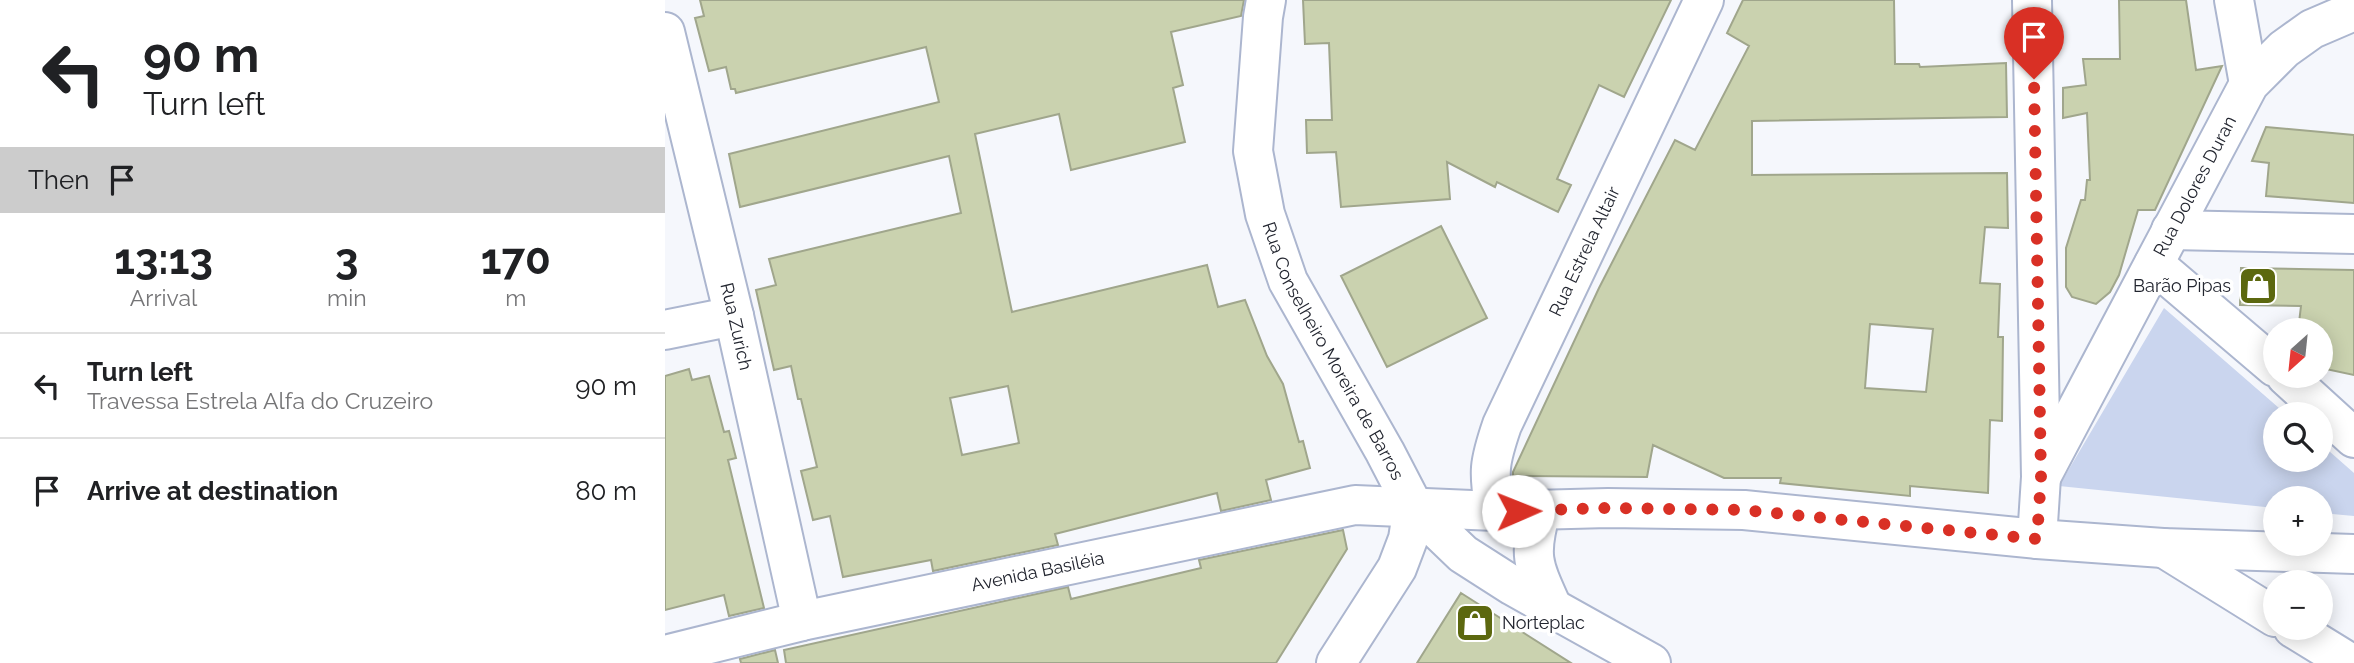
<!DOCTYPE html>
<html lang="en">
<head>
<meta charset="utf-8">
<style>
	:root { --surface:#fff; --page:#f2f2f2; --text:#202124; --muted:#757577; --line:#e0e0e0 }
	body { margin:0; font-family:Raleway,sans-serif; background:var(--page); color:var(--text); height:100vh; display:flex; flex-direction:column; font-size:26px; white-space:nowrap }
	* { box-sizing:border-box; margin:0 }
	p { font-size:23px; color:var(--muted) }
	.icon { flex:none; width:38px; height:38px; fill:none; stroke:currentColor; stroke-width:2; stroke-linecap:round; stroke-linejoin:round }
	.map { position:relative; flex:1; overflow:hidden }
	.sheet { display:flex; flex-direction:column; background:var(--surface); width:665px }
	.sheet>* { flex:none }
	.banner { background:#fff; color:var(--text); overflow:hidden }
	.needle { width:46px; rotate:207deg }
	.buttons { position:absolute; left:1598px; top:318px; display:grid; gap:14px }
	.buttons a { display:grid; place-items:center; width:70px; height:70px; border-radius:50%; background:var(--surface); box-shadow:0 4px 18px #0003; font-size:35px }
	.pin { position:absolute; display:grid; place-items:center; width:60px; height:60px; color:#fff; margin:-72px -30px; border-radius:50% 50% 50% 0; rotate:-45deg; box-shadow:0 0 7px #0007 }
	.pin .icon { rotate:45deg }
	.me { position:absolute; width:77px; margin:-38px; rotate:89deg; stroke-linejoin:round; filter:drop-shadow(0 0 5px #0008) }
	.turn { display:flex; align-items:center; gap:24px; height:147px; padding:0 28px; font-size:32px }
	.turn .icon { width:91px; height:91px; stroke-width:2.5 }
	.turn b { display:block; font-size:49px; line-height:60px }
	.then { display:flex; align-items:center; height:66px; padding:0 28px; background:#0003; gap:14px; font-size:26px }
	.eta { display:flex; justify-content:space-evenly; align-items:center; height:119px; text-align:center }
	.eta b { font-size:42px; font-weight:700; line-height:49px }
	ul { padding:0; list-style:none }
	li { display:flex; align-items:center; gap:21px; height:105px; padding:0 28px; border-top:2px solid var(--line) }
	li div { flex:1 }
	li b { display:block; font-size:26px }
	li em { font-style:normal }
	main { display:flex; flex:1; min-height:0 }
	.map>svg:first-child { display:block }
</style>
</head>
<body>
<main>
<section class="sheet">
<div class="banner">
<div class="turn"><svg class="icon" aria-label="left" viewBox="0 0 24 24"><path d="M17 20v-9H6M10 6l-5 5 5 5"/></svg><div><b>90 m</b>Turn left</div></div>
<div class="then">Then<svg class="icon" aria-label="arrive" viewBox="0 0 24 24"><path d="M6 21V4h12l-3 4 3 4H6"/></svg></div>
</div>
<div class="eta">
<div><b>13:13</b><p>Arrival</p></div>
<div><b>3</b><p>min</p></div>
<div><b>170</b><p>m</p></div>
</div>
<ul>
<li><svg class="icon" aria-label="left" viewBox="0 0 24 24"><path d="M17 20v-9H6M10 6l-5 5 5 5"/></svg><div><b>Turn left</b><p>Travessa Estrela Alfa do Cruzeiro</p></div><em>90 m</em></li>
<li><svg class="icon" aria-label="arrive" viewBox="0 0 24 24"><path d="M6 21V4h12l-3 4 3 4H6"/></svg><div><b>Arrive at destination</b></div><em>80 m</em></li>
</ul>
</section>
<div class="map">
<svg width="1689" height="663" viewBox="0 0 1689 663">
	<rect width="100%" height="100%" fill="#f5f7fc"/>
	<path fill="#cad5ee" d="M1499,308L1622,415H1610V460H1656V444L1689,473V516L1656,513V499H1610V508L1394,486Z"/>
	<path fill="#cad2af" stroke="#a0a68c" stroke-width="2" fill-rule="evenodd" d="M35,0H579L576,16L506,32L518,85L508,88L520,142L406,170L394,114L310,134L347,312L542,265L553,307L580,300L602,356L618,384L634,442L638,441L645,468L601,480L606,500L556,511L552,493L390,534L393,545L268,571L266,560L178,577L165,516L148,520L136,471L152,467L136,399H133L126,366L109,370L91,290L111,285L104,259L296,213L284,156L75,207L64,154L274,102L261,47L71,93L70,89H66L61,67L44,71L30,18L39,16ZM343,386L354,443L297,455L285,398Z
		M638,0H1006L959,97L934,85L892,179L906,185L893,212L832,182L830,187L782,162L785,199L676,207L671,152L642,153L641,120H667L664,43L640,44Z
		M1078,0H1229L1230,64H1254L1255,67L1341,63L1342,117L1087,121V175L1342,173L1343,228L1320,227L1315,283L1335,284L1333,337H1338L1337,421L1325,420L1323,493L1245,486V496L1115,483L1116,478H1059L988,445L982,477L848,476V472L934,288L1010,140L1030,150L1084,46L1062,33ZM1205,324L1268,329L1261,392L1200,388Z
		M1454,0H1521L1531,70L1557,66L1490,210H1473L1454,275L1445,292L1431,304L1407,297L1401,287V248L1416,200H1420L1422,180H1425L1422,113L1398,118V88L1421,85L1418,59H1455Z
		M1601,127L1689,135V203L1601,196L1604,163L1587,161Z
		M776,226L822,318L722,367L676,276Z
		M1576,268L1689,270V375L1656,368V331H1633L1636,306L1575,305Z
		M24,369L27,380L44,376L59,432L64,431L71,458L63,460L99,608L64,616L59,595L0,610V376Z
		M678,530L682,549L611,663H121L119,650L403,587L406,599L536,568L534,560Z
		M796,593L906,663H752Z
		M110,650L113,663H76L75,659Z"/>
	<g fill="none" stroke-linecap="round" stroke-linejoin="round">
		<defs>
			<g id="minor">
				<path d="M1367,0L1376,477L1372,539"/>
				<path d="M1569,0L1584,84"/>
				<path id="s1" d="M0,32L69,316L137,621"/>
				<path d="M1506,230L1689,234"/>
				<path d="M1489,264L1610,367"/>
				<path d="M0,330L69,316"/>
				<path d="M1621,376L1689,438"/>
				<path id="s2" d="M1376,477L1584,84L1619,49L1647,29L1689,11"/>
				<path d="M748,506L798,554L848,586L986,663"/>
				<path id="s3" d="M830,511C823,472 824,463 837,425L1039,0"/>
				<path d="M876,511C863,556 868,565 887,607"/>
				<path d="M1499,548L1610,617"/>
				<path d="M1628,628L1685,663"/>
				<path id="s4" d="M0,655L137,621L690,505L830,511L943,508L1079,510L1372,539L1498,548L1689,554"/>
			</g>
			<g id="major">
				<path id="s5" d="M601,0L598,17L588,151L600,214L623,281L720,452L748,506L743,539L732,568L671,663"/>
			</g>
		</defs>
		<use href="#minor" stroke="#acb6cf" stroke-width="42"/>
		<use href="#major" stroke="#acb6cf" stroke-width="42"/>
		<use href="#minor" stroke="#fff" stroke-width="38"/>
		<use href="#major" stroke="#fff" stroke-width="38"/>
	</g>
	<g fill="none" stroke-linecap="round" stroke-linejoin="round">
		<path stroke="#d93025" stroke-width="12" stroke-dasharray="0 21.6" d="M853,511L943,508L1079,510L1372,539L1376,477L1369,79"/>
	</g>
	<defs>
		<symbol id="shop-square" viewBox="-11 -11 22 22"><rect x="-9" y="-9" width="18" height="18" rx="4" fill="#5c680f" stroke="#fff"/><path d="M-5-2.5h2.3a2.7 3.5 0 0 1 5.4 0H5L5.5 6h-11ZM-1.5-2.5h3a1.5 2.3 0 0 0-3 0Z" fill="#fff"/></symbol>
	</defs>
	<g fill-rule="evenodd">
		<use href="#shop-square" x="1571" y="264" width="44" height="44"/>
		<use href="#shop-square" x="788" y="601" width="44" height="44"/>
	</g>
	<g text-anchor="middle" stroke-width="7" stroke-linejoin="round" paint-order="stroke">
		<g font-size="18" fill="#22252f" stroke="#fff">
			<text dy="6" stroke="none"><textPath href="#s2" startOffset="329">Rua Dolores Duran</textPath></text>
			<text dy="6" stroke="none"><textPath href="#s3" startOffset="280">Rua Estrela Altair</textPath></text>
			<text dy="6" stroke="none"><textPath href="#s1" startOffset="303">Rua Zurich</textPath></text>
			<text dy="6" stroke="none"><textPath href="#s5" startOffset="369">Rua Conselheiro Moreira de Barros</textPath></text>
			<text dy="6" stroke="none"><textPath href="#s4" startOffset="382">Avenida Basiléia</textPath></text>
		</g>
		<g font-size="18" fill="#22252f" stroke="#fff" text-anchor="end">
			<text x="1566" y="292">Barão Pipas</text>
			<text x="837" y="629" text-anchor="start">Norteplac</text>
		</g>
	</g>
</svg>
<div class="buttons">
<a><svg class="needle" viewBox="-14 -14 28 28"><path d="M0-13l5 13h-10z" fill="#e53935"/><path d="M0 13l5-13h-10z" fill="#757577"/></svg></a>
<a><svg class="icon" aria-label="search" viewBox="0 0 24 24"><circle cx="10" cy="10" r="6"/><path d="M15 15l6 6"/></svg></a>
<a>+</a>
<a>−</a>
</div>
<div class="pin" style="left:1369px;top:79px;background:#d93025"><svg class="icon" aria-label="arrive" viewBox="0 0 24 24"><path d="M6 21V4h12l-3 4 3 4H6"/></svg></div>
<svg class="me" style="left:853px;top:511px" viewBox="-20 -20 40 40"><circle r="19" fill="#fff"/><path d="M0-13L10 11 0 6-10 11z" fill="#d93025"/></svg>
</div>
</main>
</body>
</html>
